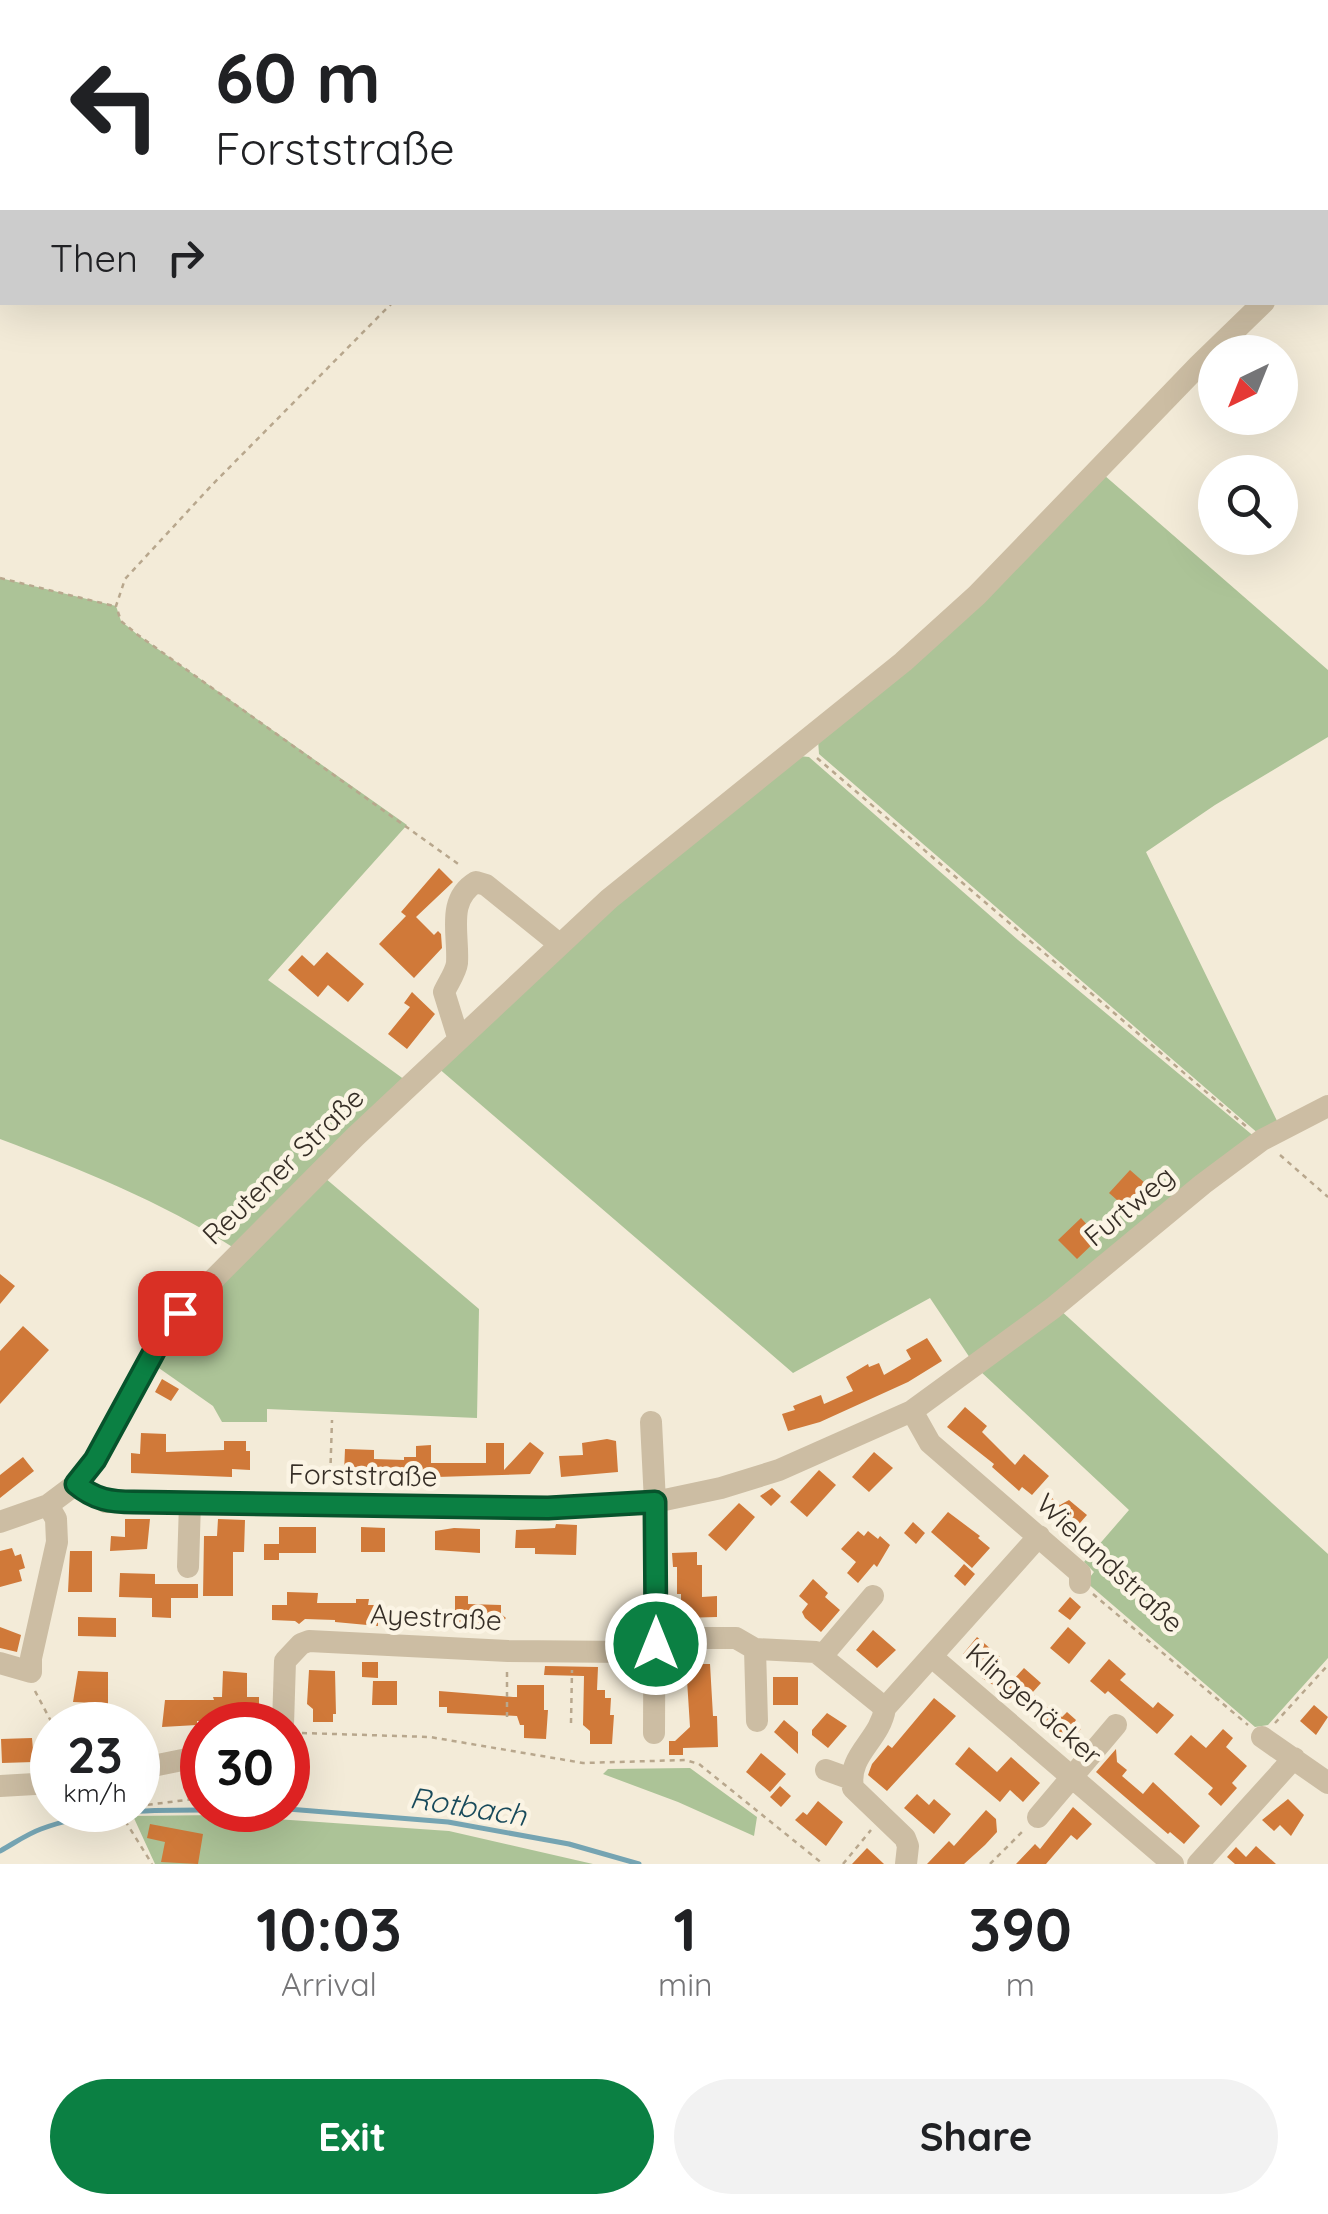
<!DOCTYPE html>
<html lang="en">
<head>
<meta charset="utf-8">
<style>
	:root { --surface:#fff; --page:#f2f2f2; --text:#202124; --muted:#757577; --accent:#0b8043 }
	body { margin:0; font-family:Quicksand,sans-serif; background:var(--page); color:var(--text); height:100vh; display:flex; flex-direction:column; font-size:38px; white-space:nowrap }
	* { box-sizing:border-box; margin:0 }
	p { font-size:32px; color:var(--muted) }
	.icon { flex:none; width:55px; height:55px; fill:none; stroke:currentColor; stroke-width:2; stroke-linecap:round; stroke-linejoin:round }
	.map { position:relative; height:1864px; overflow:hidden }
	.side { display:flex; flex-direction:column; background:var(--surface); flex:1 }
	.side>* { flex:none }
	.guide { position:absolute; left:0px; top:0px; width:1330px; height:305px; box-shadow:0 10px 40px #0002; background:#fff; color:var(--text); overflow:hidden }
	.needle { width:65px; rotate:223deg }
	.controls { position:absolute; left:1198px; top:335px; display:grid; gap:20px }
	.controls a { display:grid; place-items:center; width:100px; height:100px; border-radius:50%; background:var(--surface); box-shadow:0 10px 40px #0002; font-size:50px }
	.speed { position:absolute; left:30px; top:1702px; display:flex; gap:20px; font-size:50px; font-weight:700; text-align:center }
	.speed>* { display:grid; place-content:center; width:130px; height:130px; border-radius:50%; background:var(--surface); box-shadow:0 10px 40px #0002; line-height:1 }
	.speed small { font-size:25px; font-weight:400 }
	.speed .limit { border:15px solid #d22; background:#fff; color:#111 }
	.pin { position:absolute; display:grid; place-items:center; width:85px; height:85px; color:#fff; margin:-42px; border-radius:20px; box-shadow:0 5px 15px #0006 }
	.me { position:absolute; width:110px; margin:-55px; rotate:0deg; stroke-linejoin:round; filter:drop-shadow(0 0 8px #0008) }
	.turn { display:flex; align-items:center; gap:35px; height:210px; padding:0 50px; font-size:45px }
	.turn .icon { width:130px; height:130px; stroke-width:2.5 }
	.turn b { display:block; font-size:70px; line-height:85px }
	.then { display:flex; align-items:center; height:95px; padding:0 50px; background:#0003; gap:20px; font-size:38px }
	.eta { display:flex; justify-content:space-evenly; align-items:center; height:170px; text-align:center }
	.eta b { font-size:60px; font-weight:700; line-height:70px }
	.action { display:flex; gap:20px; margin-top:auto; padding:20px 50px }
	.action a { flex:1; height:115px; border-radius:60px; background:var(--accent); color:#fff; font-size:40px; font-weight:700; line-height:115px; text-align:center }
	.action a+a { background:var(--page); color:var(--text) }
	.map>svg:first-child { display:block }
</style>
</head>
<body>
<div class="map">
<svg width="1328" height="1864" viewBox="0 0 1328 1864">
	<rect width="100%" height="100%" fill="#f3ebd8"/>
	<path fill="#acc397" d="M1104,475L1328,670V737L1215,805L1146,852L1279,1125L1260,1135L819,754L818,740Z
		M0,578L116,606L121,621L138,635L407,825L268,980L405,1080L234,1248C160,1201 82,1170 0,1139Z
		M799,756L809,757L1018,940L1256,1138L974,1364L930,1298L793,1373L437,1067L563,949Z
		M325,1178L479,1309L477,1418L267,1409V1422H222L213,1406L156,1366L187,1318Z
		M1059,1309L1328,1554V1658L1268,1725L1255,1727L1086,1582L1094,1572L1084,1562L1129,1510L980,1371Z
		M690,1768L757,1817L754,1836L678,1802L603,1774L608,1769Z
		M218,1815L449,1831L593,1864H155L133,1816Z"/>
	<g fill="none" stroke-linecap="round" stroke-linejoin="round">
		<path stroke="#75a4b2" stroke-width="5" d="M288,1809L448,1822L569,1844L639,1864
			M0,1851C13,1844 27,1834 41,1829C92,1810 149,1810 202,1810"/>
	</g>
	<path fill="#d07939" d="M439,868L453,882L416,917L434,935L438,931L441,934L442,948L414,978L379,944L406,916L401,912Z
		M327,952L364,984L348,1002L328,985L318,997L288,970L302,955L314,966Z
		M412,992L435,1014L407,1049L388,1034L410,1007L404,1003Z
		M1130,1170L1146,1184L1125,1207L1109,1193Z
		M1081,1218L1099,1238L1077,1259L1058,1240Z
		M0,1274L15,1286L0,1304Z
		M23,1326L49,1350L0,1404V1351Z
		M927,1338L942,1361L908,1382L820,1422L788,1431L782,1414L795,1410L793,1406L821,1395L824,1404L853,1391L846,1377L868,1364L869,1367L879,1363L884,1375L911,1359L906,1350Z
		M162,1379L179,1389L171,1401L155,1392Z
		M965,1407L987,1426L982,1432L1015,1465L1024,1454L1049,1476L1032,1495L1022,1487L1019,1491L992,1467L994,1464L947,1427Z
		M141,1433L166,1434V1452L224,1450V1441H246V1451H250V1470L232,1469V1477L131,1473V1453L140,1454Z
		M607,1439L616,1441L618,1472L561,1477L559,1456L583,1455L582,1443Z
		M530,1442L544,1453L530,1474L404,1478V1475L344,1473L345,1449L374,1450V1459L404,1460V1457H416V1446L431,1445V1463H486V1443H504V1470Z
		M874,1452L893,1468L869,1492L852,1477Z
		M23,1457L34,1471L0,1498V1475Z
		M819,1470L836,1485L807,1517L790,1502Z
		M772,1488L781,1496L771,1506L760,1496Z
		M1052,1498L1060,1505L1069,1500L1087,1515L1072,1532L1041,1510Z
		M739,1503L755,1517L726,1551L708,1535Z
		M948,1512L980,1536L978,1538L990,1548L972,1568L931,1532Z
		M125,1519H150L147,1549L110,1551L111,1536L125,1537Z
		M218,1519L245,1520L244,1552H233V1596H203L204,1536H217Z
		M913,1522L925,1533L916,1544L904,1533Z
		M556,1524L577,1525L576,1555L535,1554V1548H515L516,1530L555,1528Z
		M279,1527H316V1553H279V1560H264V1544H279V1549Z
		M361,1527L385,1528V1552H361Z
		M454,1528L480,1529V1553L435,1550V1531Z
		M858,1531L864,1536L868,1531L878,1539L880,1536L890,1545L877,1567L874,1564L858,1583L847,1573L856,1562L841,1549Z
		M12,1548L15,1556L21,1554L25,1568L19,1570L22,1581L0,1587V1551Z
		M70,1551H92V1592H68Z
		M697,1552V1565H702V1597L717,1596V1617L681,1618V1594H677V1567H673L672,1553Z
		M964,1564L975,1574L965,1586L954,1576Z
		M120,1573L155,1574V1584H198V1598H171V1618L152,1617V1598L119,1597Z
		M813,1579L828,1593L825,1597L840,1610L821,1632L805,1618L802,1612L808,1604L799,1596Z
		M287,1592L318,1593L317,1603H356V1599H369L368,1605H378V1626L335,1622V1620L305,1619L299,1624L295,1621L272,1620V1605H287Z
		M455,1596H468V1604L501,1605V1614L506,1618L501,1623V1631L455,1627Z
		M1070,1597L1081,1607L1070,1620L1058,1611Z
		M78,1617L116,1618V1637L78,1636Z
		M0,1627L21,1635L17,1652L0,1648Z
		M1068,1627L1086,1643L1069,1664L1050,1648Z
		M873,1630L896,1650L877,1668L856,1650Z
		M977,1637L1000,1657L995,1663L1014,1679L1024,1668L1041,1683L1032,1693L1050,1710L1062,1717L1067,1712L1076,1720L1074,1723L1081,1729L1066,1746L1049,1732L1052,1729L1025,1705L982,1678L986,1674L963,1654Z
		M1109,1659L1126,1674L1120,1680L1153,1708L1158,1702L1174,1715L1157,1734L1108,1691L1105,1694L1090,1681Z
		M362,1662H378V1678L362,1677Z
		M686,1664H710L713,1716H717L718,1747L683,1748V1755H669V1741H675L690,1727Z
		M545,1666L598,1667L597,1690H605V1698H611L610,1715H614L612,1744H590V1731L583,1725L584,1676L544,1675Z
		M309,1670L335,1671L336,1714H333V1722H313V1709L307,1704Z
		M78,1671L108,1672V1725H94L95,1703L73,1702Z
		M223,1671L247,1673V1697H259V1714H253V1721H197V1725L162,1727L165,1700H214L213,1697H222Z
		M773,1677H798V1705H773Z
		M373,1681H397V1705H372Z
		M517,1685H544V1710H548L546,1739L524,1738V1725H520L517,1716L447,1713V1707H439V1691L513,1697H517Z
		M934,1698L956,1716L887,1791L868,1775L872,1764L888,1745L892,1748Z
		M1314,1705L1328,1717L1316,1735L1300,1721Z
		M827,1713L847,1726L828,1748L812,1735V1730Z
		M784,1720L798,1732V1754L774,1732Z
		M1223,1729L1233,1738L1226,1747L1247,1766L1232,1783L1237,1788L1221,1806L1208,1794L1213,1788L1174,1754L1191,1735L1206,1748Z
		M32,1738L34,1762L2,1763L1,1739Z
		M969,1747L997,1772L1011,1757L1040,1783L1023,1802L1010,1790L1000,1802L955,1764Z
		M1116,1749L1117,1762L1127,1770L1122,1776L1143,1794L1153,1782L1200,1826L1184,1844L1170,1832L1168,1834L1096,1772Z
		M761,1753L786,1774L770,1792L746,1772Z
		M780,1786L791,1796L781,1807L770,1797Z
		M917,1794L929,1805L934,1799L951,1814L934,1834L904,1808Z
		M1288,1799L1304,1815L1291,1836L1280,1825L1274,1831L1262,1820Z
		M818,1801L843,1822L826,1846L795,1820L803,1812L807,1815Z
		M1073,1807L1092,1824L1077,1840L1071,1835L1046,1864H1016L1035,1844L1040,1849Z
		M986,1810L996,1819L997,1832L985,1845L964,1864H927L949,1841L954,1846Z
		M150,1824L203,1834L198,1864L161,1862L165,1842L147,1838Z
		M1256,1846L1276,1864H1235L1227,1857L1236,1847L1246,1857Z
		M867,1848L884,1864H852Z"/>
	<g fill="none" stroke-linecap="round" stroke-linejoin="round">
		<path stroke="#b8a78d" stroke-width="2.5" stroke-dasharray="5 5" stroke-linecap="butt" d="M612,0L615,2
			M976,0L982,2
			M1294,0L1297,2
			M676,2L679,0
			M1068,2L1070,0
			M1328,30V31
			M393,302L212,485L125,579L116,606L121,621L138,635L461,866
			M0,578L114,606
			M817,758L1247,1127
			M1280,1155L1328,1197
			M330,1483L332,1420
			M1093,1594L1248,1725
			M507,1672V1718
			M35,1691L53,1725
			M571,1723L572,1670
			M1275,1723L1328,1665
			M302,1733L430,1737L583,1763L685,1760L699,1764L823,1864
			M138,1803L146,1805L202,1798
			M94,1810L98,1821L124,1819L152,1864
			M843,1864L871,1830
			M990,1864L1024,1830"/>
		<path stroke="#ccbda3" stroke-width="22" d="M458,1037L444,992C448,983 456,972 457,963C459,934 446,900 476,882L486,885L558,943
			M912,1411L930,1443L1080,1573V1583
			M651,1422L655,1502L654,1733
			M76,1484L106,1502L547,1508L655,1502L721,1488L779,1470L912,1411L1053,1308L1203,1184L1262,1140L1328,1106
			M0,1522L48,1505L76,1484L95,1460L134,1387L180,1313L355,1137L609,899L903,662L977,595L1199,365L1264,302
			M188,1567L190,1503
			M755,1649L757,1721
			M822,1656L873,1596
			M932,1657L1173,1864
			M0,1663L31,1672V1658L57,1542L56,1519L48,1505
			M283,1725L285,1661L301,1644L309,1641L508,1651L630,1652L676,1638H736L755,1649L816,1652L885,1708
			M1262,1737L1328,1783
			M138,1769L202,1756
			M826,1770L851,1779
			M0,1786L52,1783
			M1038,1817L1116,1725
			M906,1864L908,1846L905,1838L853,1788C847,1754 880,1741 885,1708L1039,1536
			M1198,1864L1294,1758"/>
	</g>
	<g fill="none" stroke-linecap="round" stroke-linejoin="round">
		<defs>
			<path id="route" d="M180,1313L156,1348L95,1460L76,1484C95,1500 111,1502 134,1502L548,1508L655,1502L656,1644"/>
		</defs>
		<use href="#route" stroke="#07532c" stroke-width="25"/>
		<use href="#route" stroke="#0b8043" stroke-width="18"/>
	</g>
	<g text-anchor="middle" stroke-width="9" stroke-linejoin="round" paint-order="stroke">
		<g font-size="28" fill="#362e26" stroke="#fbf4e4">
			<text transform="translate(283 1166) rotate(-44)" y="10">Reutener Straße</text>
			<text transform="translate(1129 1206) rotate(-40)" y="10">Furtweg</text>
			<text transform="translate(363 1475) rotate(1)" y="10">Forststraße</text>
			<text transform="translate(1110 1563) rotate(43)" y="10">Wielandstraße</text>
			<text transform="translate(436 1617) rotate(3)" y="10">Ayestraße</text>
			<text transform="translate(1034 1704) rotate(41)" y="10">Klingenäcker</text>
		</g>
		<g font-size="30" font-style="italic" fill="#184a5b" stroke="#fbf4e4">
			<text transform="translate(468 1807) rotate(9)" y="10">Rotbach</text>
		</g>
	</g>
</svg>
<div class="controls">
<a><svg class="needle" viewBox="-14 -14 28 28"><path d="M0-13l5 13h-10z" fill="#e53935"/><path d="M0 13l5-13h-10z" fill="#757577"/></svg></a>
<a><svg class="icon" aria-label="search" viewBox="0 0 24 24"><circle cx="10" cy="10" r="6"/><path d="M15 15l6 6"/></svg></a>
</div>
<div class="speed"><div>23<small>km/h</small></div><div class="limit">30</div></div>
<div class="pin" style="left:180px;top:1313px;background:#d93025"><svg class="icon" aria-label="arrive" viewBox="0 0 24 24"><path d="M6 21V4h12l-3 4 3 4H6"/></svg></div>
<svg class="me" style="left:656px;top:1644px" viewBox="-20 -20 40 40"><circle r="17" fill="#0b8043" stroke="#fff" stroke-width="3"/><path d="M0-11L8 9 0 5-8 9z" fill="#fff"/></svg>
<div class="guide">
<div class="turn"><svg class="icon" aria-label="left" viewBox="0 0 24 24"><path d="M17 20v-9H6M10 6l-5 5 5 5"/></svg><div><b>60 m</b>Forststraße</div></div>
<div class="then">Then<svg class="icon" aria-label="right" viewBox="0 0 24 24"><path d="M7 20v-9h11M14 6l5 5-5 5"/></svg></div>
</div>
</div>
<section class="side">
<div class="eta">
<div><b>10:03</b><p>Arrival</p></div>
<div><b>1</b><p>min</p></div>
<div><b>390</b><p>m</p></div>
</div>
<div class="action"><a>Exit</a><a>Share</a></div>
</section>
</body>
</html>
